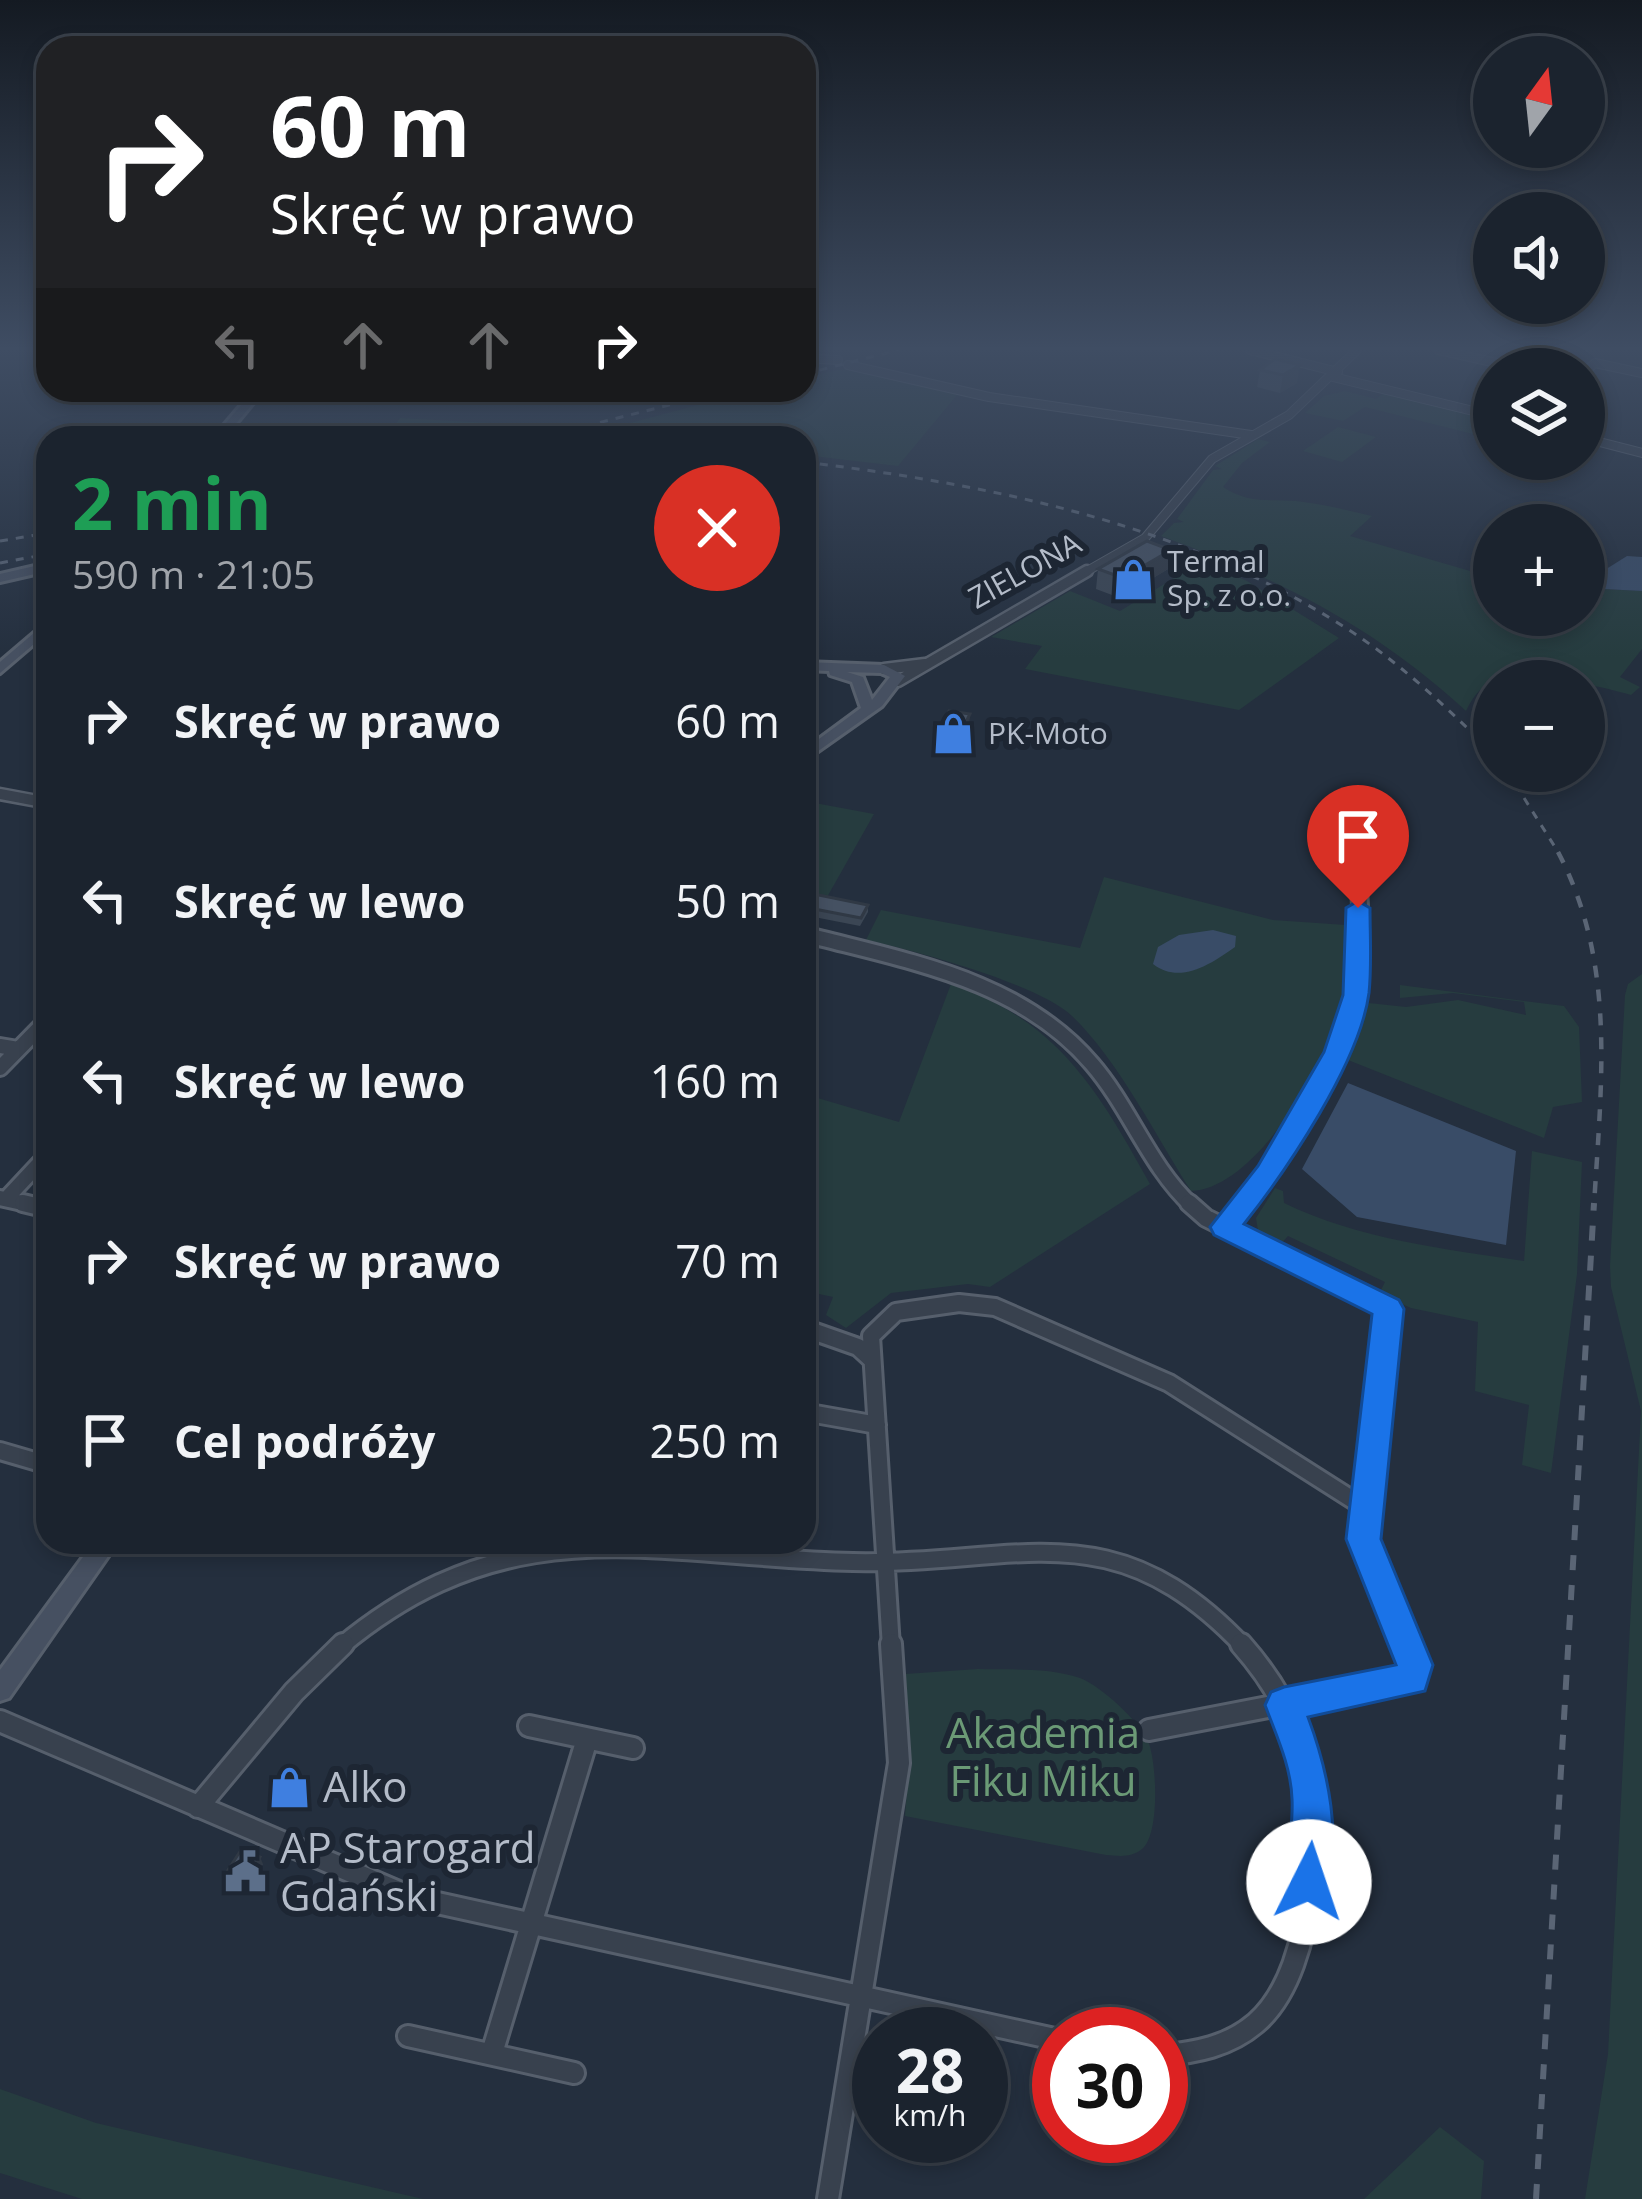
<!DOCTYPE html>
<html lang="pl">
<head>
<meta charset="utf-8">
<style>
	:root { --surface:#1b232e; --page:#282f3a; --text:#f1f3f6; --muted:#a0a4aa; --line:#39404a }
	body { margin:0; font-family:"Open Sans",sans-serif; background:var(--page); color:var(--text); height:100vh; display:flex; flex-direction:column; font-size:45px; white-space:nowrap }
	* { box-sizing:border-box; margin:0 }
	p { font-size:39px; color:var(--muted) }
	.icon { flex:none; width:66px; height:66px; fill:none; stroke:currentColor; stroke-width:2; stroke-linecap:round; stroke-linejoin:round }
	.map { position:relative; flex:1; overflow:hidden }
	.sheet { position:absolute; left:36px; top:426px; width:780px; height:1128px; display:flex; flex-direction:column; background:var(--surface); border-radius:36px; box-shadow:0 6px 18px #0003,0 0 0 3px var(--line) }
	.sheet>* { flex:none }
	.top-card { position:absolute; left:36px; top:36px; width:780px; height:366px; border-radius:36px; box-shadow:0 6px 18px #0003,0 0 0 3px var(--line); background:#202124; color:#fff; overflow:hidden }
	.needle { width:78px; rotate:15deg }
	.tools { position:absolute; left:1473px; top:36px; display:grid; gap:24px }
	.tools a { display:grid; place-items:center; width:132px; height:132px; border-radius:50%; background:var(--surface); box-shadow:0 6px 18px #0003,0 0 0 3px var(--line); font-size:60px }
	.speed { position:absolute; left:852px; top:2007px; display:flex; gap:24px; font-size:60px; font-weight:700; text-align:center }
	.speed>* { display:grid; place-content:center; width:156px; height:156px; border-radius:50%; background:var(--surface); box-shadow:0 6px 18px #0003,0 0 0 3px var(--line); line-height:1 }
	.speed small { font-size:30px; font-weight:400 }
	.speed .limit { border:18px solid #d22; background:#fff; color:#111 }
	.pin { position:absolute; display:grid; place-items:center; width:102px; height:102px; color:#fff; margin:-123px -51px; border-radius:50% 50% 50% 0; rotate:-45deg; box-shadow:0 0 12px #0007 }
	.pin .icon { rotate:45deg }
	.me { position:absolute; width:132px; margin:-66px; rotate:4deg; stroke-linejoin:round; filter:drop-shadow(0 0 9px #0008) }
	.turn { display:flex; align-items:center; gap:42px; height:252px; padding:0 36px; font-size:54px }
	.turn .icon { width:156px; height:156px; stroke-width:2.5 }
	.turn b { display:block; font-size:84px; line-height:102px }
	.lanes { display:flex; align-items:center; height:114px; padding:0 36px; background:#0003; justify-content:center; gap:60px; direction:ltr }
	.lanes .off { opacity:.35 }
	.round { display:grid; place-items:center; flex:none; width:126px; height:126px; border-radius:63px; background:var(--page) }
	.overview { display:flex; align-items:center; justify-content:space-between; height:204px; padding:0 36px }
	h1 { font-size:72px; font-weight:700; line-height:90px; color:#1e9e55 }
	ul { padding:0; list-style:none }
	li { display:flex; align-items:center; gap:36px; height:180px; padding:0 36px }
	li div { flex:1 }
	li b { display:block; font-size:45px }
	li em { font-style:normal }
	.map>svg:first-child { display:block }
</style>
</head>
<body>
<div class="map">
<svg width="1642" height="2199" viewBox="0 0 1642 2199">
	<rect width="100%" height="100%" fill="#242f3e"/>
	<path fill="#263c3f" d="M850,368L957,395L898,466L804,455V438H574L754,390H804V377Z
		M1345,391L1376,399L1384,393L1494,421L1477,435L1365,407L1343,421L1305,413L1324,396Z
		M400,418L509,424L436,438H228L243,421L242,435L389,434Z
		M1338,427L1376,437L1342,462L1303,451Z
		M1258,439L1270,442L1242,463L1223,487C1249,504 1268,499 1296,501C1322,504 1347,510 1372,516L1350,536L1494,578V615H1584V588L1642,591V649L1620,677L1640,687L1631,695C1591,683 1517,669 1483,688C1476,692 1470,703 1466,711C1372,625 1279,579 1161,536L1174,523L1184,522L1177,519L1213,470L1222,469L1215,466Z
		M1202,561L1247,581L1339,638L1239,710L1025,669L1042,646L991,637L1070,591L1120,611Z
		M804,801L874,814L826,899L804,895Z
		M1104,877L1273,920L1346,925C1346,943 1348,963 1346,982C1338,1046 1261,1188 1191,1191C1156,1136 1118,1060 1072,1016C1039,984 913,950 866,940L881,910L1080,948Z
		M1642,974V2199H1585L1608,2054L1641,1411L1611,1287L1610,1266L1625,995L1628,984Z
		M951,984C1058,1021 1098,1090 1150,1184L990,1287L968,1284L891,1293L846,1328L826,1315L833,1297L810,1292L804,1306V1094L899,1122Z
		M1400,985L1564,1006L1579,1027L1582,1102L1553,1107L1544,1138L1348,1060L1369,1003L1406,1007L1458,1000L1526,1015L1524,1002L1453,993L1400,998Z
		M1532,1151L1582,1162L1577,1274L1551,1473L1522,1465L1529,1405L1475,1391L1478,1322L1411,1308L1379,1294L1385,1282L1288,1236L1278,1247L1259,1237L1256,1218L1275,1188L1283,1191L1284,1203C1358,1239 1444,1249 1524,1261Z
		M978,1669C1011,1670 1049,1667 1080,1678C1101,1686 1139,1721 1148,1741C1157,1762 1160,1835 1142,1849C1131,1858 1119,1856 1106,1855L905,1816L910,1749L905,1674Z
		M0,2089L96,2123L423,2199H82L0,2173Z
		M1440,2127L1484,2161L1481,2199H1364Z"/>
	<path fill="#394c67" d="M1627,556L1642,557V591L1584,588V583Z
		M1213,930L1236,936L1235,947C1211,964 1180,985 1153,964L1158,947L1179,935Z
		M1348,1083L1516,1151L1506,1245L1357,1217L1302,1169Z"/>
	<g fill="none" stroke-linecap="round" stroke-linejoin="round">
		<defs>
			<path id="street-far4" d="M1250,350L1338,372
				M1439,350L1523,369
				M804,358L838,360
				M848,365L989,397L1251,435
				M1584,372L1595,363L1642,373
				M1333,377L1494,416
				M1584,438L1642,453
				M1082,574L1145,538L1212,459L1289,415L1357,350"/>
			<path id="street-far3" d="M884,669L925,664
				M898,681L1087,571
				M0,794L48,803
				M1358,855L1360,797"/>
			<path id="street-far2" d="M804,934C906,961 1020,979 1092,1064C1130,1108 1149,1166 1192,1206
				M0,1046L18,1049
				M0,1068L48,1019
				M0,1198L36,1206
				M6,1199L48,1154
				M1245,1206C1291,1145 1341,1069 1356,992C1365,946 1359,898 1357,852"/>
			<path id="street-far1" d="M23,1203L48,1209
				M1189,1203L1206,1218L1388,1309L1364,1539L1408,1647
				M1225,1227L1247,1203
				M804,1328L858,1347L871,1359
				M804,1412L877,1425
				M0,1451L48,1465
				M340,1647C512,1504 653,1557 853,1562C1017,1566 1111,1506 1244,1647
				M891,1647L871,1336L896,1312L959,1303L995,1307L1169,1383L1364,1507"/>
			<path id="street" d="M0,1721L410,1897L1059,2040
				M529,1726L633,1748
				M1149,1730L1412,1679L1415,1665L1407,1644
				M198,1807L294,1692L343,1644
				M408,2036L574,2073
				M492,2053L587,1739
				M1161,2056C1196,2052 1228,2047 1256,2023C1321,1967 1322,1805 1295,1731C1283,1698 1264,1670 1241,1644
				M828,2199L899,1763L891,1644"/>
			<path id="secondary" d="M254,390H264L224,438H213Z
				M48,563V571L0,582V574Z
				M48,621V632L0,673V662Z
				M804,662L884,665L905,676L882,706L804,761V750L861,708L852,682L830,675L829,671L804,670ZM847,672L881,673L890,677L872,700L863,677Z
				M94,1542H118L9,1698L0,1701V1670Z"/>
		</defs>
		<use href="#street-far4" stroke="#565f6c" stroke-width="10"/>
		<use href="#street-far3" stroke="#565f6c" stroke-width="15"/>
		<use href="#street-far2" stroke="#565f6c" stroke-width="20"/>
		<use href="#street-far1" stroke="#565f6c" stroke-width="22"/>
		<use href="#street" stroke="#565f6c" stroke-width="26"/>
		<use href="#secondary" stroke="#565f6c" stroke-width="6"/>
		<use href="#street-far4" stroke="#38414e" stroke-width="8"/>
		<use href="#street-far3" stroke="#38414e" stroke-width="10"/>
		<use href="#street-far2" stroke="#38414e" stroke-width="14"/>
		<use href="#street-far1" stroke="#38414e" stroke-width="16"/>
		<use href="#street" stroke="#38414e" stroke-width="20"/>
		<use href="#secondary" fill="#465061" fill-rule="evenodd"/>
		<path stroke="#5a6575" stroke-width="3" stroke-dasharray="8 8" stroke-linecap="butt" d="M804,374L899,350
			M538,438L729,390
			M804,462C994,485 1186,524 1349,630C1403,665 1448,709 1494,754
			M0,541L48,533
			M0,563L48,554
			M1507,771L1560,855"/>
		<path stroke="#5a6575" stroke-width="4.5" stroke-dasharray="12 12" stroke-linecap="butt" d="M1558,852C1617,964 1601,1084 1594,1206"/>
		<path stroke="#5a6575" stroke-width="6" stroke-dasharray="15 15" stroke-linecap="butt" d="M1536,2199L1594,1203"/>
	</g>
	<path fill="#3b4654" d="M1275,359L1297,383L1280,393L1257,387L1260,370Z
		M1098,569H1168L1120,598L1096,589Z
		M940,727L969,728L961,744L940,741Z
		M804,892L868,905V912L860,926L804,915Z
		M263,1864L248,1888L230,1880L226,1873Z"/>
	<path fill="#303945" d="M1300,365L1297,383L1280,393L1283,375Z
		M1171,550L1168,569L1120,598L1123,578Z
		M970,714L969,728L961,744L962,730Z
		M260,1857L263,1864L248,1888L245,1881Z"/>
	<path fill="#455162" stroke="#303945" stroke-width="3" d="M1275,359L1300,365L1283,375L1260,370Z
		M1147,541L1171,550L1123,578L1098,569Z
		M949,711L970,714L962,730L940,727Z
		M804,892L868,905L861,918L804,907Z
		M241,1850L260,1857L245,1881L226,1873Z"/>
	<linearGradient id="sky" x2="0" y2="1"><stop stop-color="#141a22"/><stop offset="0.53" stop-color="#3f4d63"/><stop offset="1" stop-color="#3f4d63" stop-opacity="0"/></linearGradient>
	<rect width="1642" height="658" fill="url(#sky)"/>
	<path fill="#1a73e8" stroke="#114b97" stroke-width="3" d="M1358,901L1370,908C1370,936 1372,965 1369,993C1360,1062 1287,1170 1244,1224L1399,1300L1404,1309L1381,1539L1433,1665L1425,1691L1308,1717C1327,1768 1345,1843 1323,1896L1309,1902L1294,1896C1282,1866 1294,1831 1292,1799C1291,1766 1276,1735 1265,1705L1271,1692L1284,1687L1396,1665L1346,1539L1372,1314L1214,1235L1210,1227L1258,1166L1324,1052L1343,995L1346,908Z"/>
	<defs>
		<symbol id="shop-bare" viewBox="-9 -9 18 18"><path d="M-5-2.5h2.3a2.7 3.5 0 0 1 5.4 0H5L5.5 6h-11ZM-1.5-2.5h3a1.5 2.3 0 0 0-3 0Z" fill="#3f7fe0" stroke="#1d2633" stroke-width="2.5" paint-order="stroke"/></symbol>
		<symbol id="civic-bare" viewBox="-9 -9 18 18"><path d="M-.6-6.5H3V-4.5H.6V-3L4-1V1h2V6H-6V1h2V-1L-.6-3ZM-1.2 2.5V6h2.4V2.5Z" fill="#5c6f8a" stroke="#1d2633" stroke-width="2.5" paint-order="stroke"/></symbol>
	</defs>
	<g fill-rule="evenodd">
		<use href="#shop-bare" x="1104" y="550" width="59" height="59"/>
		<use href="#shop-bare" x="924" y="704" width="59" height="59"/>
		<use href="#shop-bare" x="260" y="1758" width="59" height="59"/>
		<use href="#civic-bare" x="216" y="1842" width="59" height="59"/>
	</g>
	<g text-anchor="middle" stroke-width="12" stroke-linejoin="round" paint-order="stroke">
		<g font-size="30" fill="#b4bcc9" stroke="#1d2633" text-anchor="start">
			<text x="1167" y="572">Termal<tspan x="1167" dy="34">Sp. z o.o.</tspan></text>
			<text x="988" y="744">PK-Moto</text>
		</g>
		<g font-size="30" fill="#b4bcc9" stroke="#1d2633">
			<text transform="translate(1025 571) rotate(-29)" y="10">ZIELONA</text>
		</g>
		<g font-size="42" fill="#6b9a76" stroke="#1d2633">
			<text x="1043" y="1748">Akademia<tspan x="1043" dy="48">Fiku Miku</tspan></text>
		</g>
		<g font-size="42" fill="#b4bcc9" stroke="#1d2633" text-anchor="start">
			<text x="323" y="1802">Alko</text>
			<text x="280" y="1863">AP Starogard<tspan x="280" dy="48">Gdański</tspan></text>
		</g>
	</g>
</svg>
<div class="tools">
<a><svg class="needle" viewBox="-14 -14 28 28"><path d="M0-13l5 13h-10z" fill="#e53935"/><path d="M0 13l5-13h-10z" fill="#a0a4aa"/></svg></a>
<a><svg class="icon" aria-label="sound" viewBox="0 0 24 24"><path d="M4 9h4l5-4v14l-5-4H4zM17 9q2 3 0 6"/></svg></a>
<a><svg class="icon" aria-label="layers" viewBox="0 0 24 24"><path d="M12 4l9 5-9 5-9-5zM3 14l9 5 9-5"/></svg></a>
<a>+</a>
<a>−</a>
</div>
<div class="speed"><div>28<small>km/h</small></div><div class="limit">30</div></div>
<div class="pin" style="left:1358px;top:908px;background:#d93025"><svg class="icon" aria-label="arrive" viewBox="0 0 24 24"><path d="M6 21V4h12l-3 4 3 4H6"/></svg></div>
<svg class="me" style="left:1309px;top:1882px" viewBox="-20 -20 40 40"><circle r="19" fill="#fff"/><path d="M0-13L10 11 0 6-10 11z" fill="#1a73e8"/></svg>
<div class="top-card">
<div class="turn"><svg class="icon" aria-label="right" viewBox="0 0 24 24"><path d="M7 20v-9h11M14 6l5 5-5 5"/></svg><div><b>60 m</b>Skręć w prawo</div></div>
<div class="lanes"><svg class="icon off" aria-label="left" viewBox="0 0 24 24"><path d="M17 20v-9H6M10 6l-5 5 5 5"/></svg><svg class="icon off" aria-label="ahead" viewBox="0 0 24 24"><path d="M12 20V5M6 11l6-6 6 6"/></svg><svg class="icon off" aria-label="ahead" viewBox="0 0 24 24"><path d="M12 20V5M6 11l6-6 6 6"/></svg><svg class="icon" aria-label="right" viewBox="0 0 24 24"><path d="M7 20v-9h11M14 6l5 5-5 5"/></svg></div>
</div>
<section class="sheet">
<div class="overview"><div><h1>2 min</h1><p>590 m · 21:05</p></div><a class="round" style="background:#d93025;color:#fff"><svg class="icon" aria-label="close" viewBox="0 0 24 24"><path d="M6 6l12 12M18 6L6 18"/></svg></a></div>
<ul>
<li><svg class="icon" aria-label="right" viewBox="0 0 24 24"><path d="M7 20v-9h11M14 6l5 5-5 5"/></svg><div><b>Skręć w prawo</b></div><em>60 m</em></li>
<li><svg class="icon" aria-label="left" viewBox="0 0 24 24"><path d="M17 20v-9H6M10 6l-5 5 5 5"/></svg><div><b>Skręć w lewo</b></div><em>50 m</em></li>
<li><svg class="icon" aria-label="left" viewBox="0 0 24 24"><path d="M17 20v-9H6M10 6l-5 5 5 5"/></svg><div><b>Skręć w lewo</b></div><em>160 m</em></li>
<li><svg class="icon" aria-label="right" viewBox="0 0 24 24"><path d="M7 20v-9h11M14 6l5 5-5 5"/></svg><div><b>Skręć w prawo</b></div><em>70 m</em></li>
<li><svg class="icon" aria-label="arrive" viewBox="0 0 24 24"><path d="M6 21V4h12l-3 4 3 4H6"/></svg><div><b>Cel podróży</b></div><em>250 m</em></li>
</ul>
</section>
</div>
</body>
</html>
